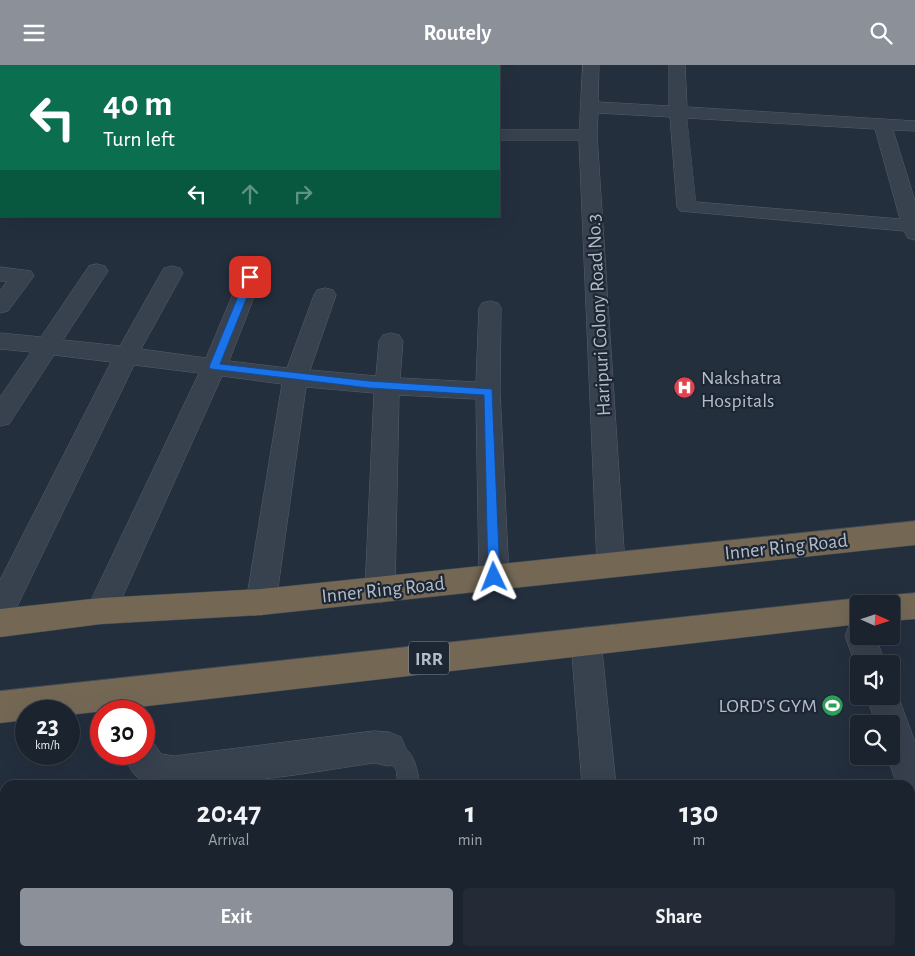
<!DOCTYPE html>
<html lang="en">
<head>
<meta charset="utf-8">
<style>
	:root { --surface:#1b232e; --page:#242b36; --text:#f1f3f6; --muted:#a0a4aa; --line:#39404a; --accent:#8c9099 }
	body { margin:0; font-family:"Alegreya Sans",sans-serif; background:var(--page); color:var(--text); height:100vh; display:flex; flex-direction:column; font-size:19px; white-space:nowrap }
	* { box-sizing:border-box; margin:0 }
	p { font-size:16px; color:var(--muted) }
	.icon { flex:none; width:28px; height:28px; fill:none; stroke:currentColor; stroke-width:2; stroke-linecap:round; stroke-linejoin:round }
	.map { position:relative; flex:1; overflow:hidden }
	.sheet { position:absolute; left:0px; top:715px; width:915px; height:176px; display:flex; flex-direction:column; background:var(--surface); border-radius:15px 15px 0 0; box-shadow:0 5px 20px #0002,0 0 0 1px var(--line) }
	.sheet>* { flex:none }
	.hud { position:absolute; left:0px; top:0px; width:500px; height:152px; box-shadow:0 5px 20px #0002,0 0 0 1px var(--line); background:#0b6e4f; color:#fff; overflow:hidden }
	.needle { width:32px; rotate:93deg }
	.controls { position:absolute; left:850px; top:530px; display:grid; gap:10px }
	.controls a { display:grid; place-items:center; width:50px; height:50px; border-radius:5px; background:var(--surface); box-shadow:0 5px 20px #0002,0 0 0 1px var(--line); font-size:25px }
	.speed { position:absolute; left:15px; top:635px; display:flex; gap:10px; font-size:25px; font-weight:700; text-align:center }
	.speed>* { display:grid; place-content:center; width:65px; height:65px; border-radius:50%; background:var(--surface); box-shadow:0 5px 20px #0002,0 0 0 1px var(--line); line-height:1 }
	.speed small { font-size:12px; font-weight:400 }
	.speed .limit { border:8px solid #d22; background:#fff; color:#111 }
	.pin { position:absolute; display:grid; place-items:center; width:42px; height:42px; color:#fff; margin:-21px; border-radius:10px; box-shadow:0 2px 8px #0006 }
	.me { position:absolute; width:55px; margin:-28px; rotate:358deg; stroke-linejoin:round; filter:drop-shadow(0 0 4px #0008) }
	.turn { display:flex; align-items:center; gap:18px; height:105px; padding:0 20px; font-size:22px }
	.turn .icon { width:65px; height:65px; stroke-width:2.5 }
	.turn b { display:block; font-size:35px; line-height:42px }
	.lanes { display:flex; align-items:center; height:48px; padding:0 20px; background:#0003; justify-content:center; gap:25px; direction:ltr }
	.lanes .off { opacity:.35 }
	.eta { display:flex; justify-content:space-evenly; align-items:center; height:85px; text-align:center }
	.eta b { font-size:30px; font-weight:600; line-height:35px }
	.cta { display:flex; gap:10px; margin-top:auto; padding:10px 20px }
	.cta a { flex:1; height:58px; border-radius:5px; background:var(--accent); color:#fff; font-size:20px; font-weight:600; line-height:58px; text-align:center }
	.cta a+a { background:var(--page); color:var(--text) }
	header { display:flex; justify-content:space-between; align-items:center; height:65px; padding:0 20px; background:var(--accent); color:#fff; font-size:22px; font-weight:600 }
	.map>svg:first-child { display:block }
</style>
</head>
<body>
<header><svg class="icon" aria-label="menu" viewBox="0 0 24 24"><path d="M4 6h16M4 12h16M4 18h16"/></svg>Routely<svg class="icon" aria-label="search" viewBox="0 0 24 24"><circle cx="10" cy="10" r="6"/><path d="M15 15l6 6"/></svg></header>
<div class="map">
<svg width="915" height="891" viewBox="0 0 915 891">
	<rect width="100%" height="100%" fill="#242f3e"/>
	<path fill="#263c3f" d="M0,748H5V886H16L15,891H0Z"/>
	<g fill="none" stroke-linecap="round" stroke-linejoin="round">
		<defs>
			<path id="lane" d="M389,673C413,683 416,697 420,720H398L396,704L381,691L378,684L381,677Z
				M384,886H408L407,891H383Z"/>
			<path id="street" d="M324,0H361L362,1H325Z
				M430,0H446V1H430Z
				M583,0H599L598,37L669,41V0H685L687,42L915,56V66L893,65L915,136V175L908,173L904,166L680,146L677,142L670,52L598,48L597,70L625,500L621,509L611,512L601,509L597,500L579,75H499V65H579ZM687,53L875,64L900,154L696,137Z
				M0,23H1V33H0Z
				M97,199L105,201L108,206L63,275L120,281L161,208L164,203L172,201L180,203L183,208L141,284L206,293L240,212L243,207L251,205L259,207L262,212L229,296L287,303L314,230L317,225L325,223L333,225L336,230L310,305L376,311L379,276L383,270L391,268L399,270L403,276L400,313L476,317L479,243L482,238L490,236L498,238L501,243L500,326L509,512L504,521L494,525L484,521L479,512L476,334L399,330L395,525L390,534L380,538L370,534L365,525L374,328L306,322L276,537L272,546L261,550L250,546L246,537L282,319L222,311L112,555L101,559L90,555L86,546L199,308L134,300L11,554L0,558V515L111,297L54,290L9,359L0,361V332L31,287L0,284V268L41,272L89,201Z
				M0,202L31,206L34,211L8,246L0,248V226L7,216H0Z
				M859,558V571H875L886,599H859V609L845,571L849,561Z
				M586,562L597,566L601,576L616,720H582L571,576L575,566Z
				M891,619L898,631L915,677V740L910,738V720H897L887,691H891V659H876L866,631H891Z
				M374,666L389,667L401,672L406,684L401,696L389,701L374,698C330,704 172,733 140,714C131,709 128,698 124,689H144V673L153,677L161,689L174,691Z
				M595,886H633L634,891H596Z"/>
			<path id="highway" d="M915,456V480L261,550L101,559L0,572V544L101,533L261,524Z
				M915,528V554L891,556V539H878L880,534L891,530Z
				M859,533L871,539H859V559L69,650V646H26V655L0,658V626Z"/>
		</defs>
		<use href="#lane" stroke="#565f6c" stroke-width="1"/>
		<use href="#street" stroke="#565f6c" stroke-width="1"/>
		<use href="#highway" stroke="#434c59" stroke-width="1"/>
		<use href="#lane" fill="#38414e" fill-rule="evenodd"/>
		<use href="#street" fill="#38414e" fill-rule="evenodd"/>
		<use href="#highway" fill="#746855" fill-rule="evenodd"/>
	</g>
	<path fill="#1a73e8" stroke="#114b97" d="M250,209L255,212L220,299L369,316L492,324L500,512L498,516H489L488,512L484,330L369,323L211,304L209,302L246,212Z"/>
	<defs>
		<symbol id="hospital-disc" viewBox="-11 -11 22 22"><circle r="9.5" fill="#e0444e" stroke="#1d2633"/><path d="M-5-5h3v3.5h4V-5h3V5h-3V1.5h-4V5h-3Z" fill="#fff"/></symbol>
		<symbol id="stadium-disc" viewBox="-11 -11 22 22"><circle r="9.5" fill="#2e9e5b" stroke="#1d2633"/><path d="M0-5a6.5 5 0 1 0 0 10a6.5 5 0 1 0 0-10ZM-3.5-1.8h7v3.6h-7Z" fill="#fff"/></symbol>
	</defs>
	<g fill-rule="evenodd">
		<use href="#hospital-disc" x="672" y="310" width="25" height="25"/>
		<use href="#stadium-disc" x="820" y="628" width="25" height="25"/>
	</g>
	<g text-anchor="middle" stroke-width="4.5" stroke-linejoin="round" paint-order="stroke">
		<rect fill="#1d2633" stroke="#878f9c" stroke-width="1" x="409" y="576.5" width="40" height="33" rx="4"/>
		<g font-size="19" font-weight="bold" fill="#b4bcc9">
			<text x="429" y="600">IRR</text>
		</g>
		<g font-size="20" fill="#b4bcc9" stroke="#1d2633">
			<text transform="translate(598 250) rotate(-93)" y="7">Haripuri Colony Road No.3</text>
			<text transform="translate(786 481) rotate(-6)" y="7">Inner Ring Road</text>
			<text transform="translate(383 524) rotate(-6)" y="7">Inner Ring Road</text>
		</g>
		<g font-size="20" fill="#b4bcc9" stroke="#1d2633" text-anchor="start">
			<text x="701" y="319">Nakshatra<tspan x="701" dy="23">Hospitals</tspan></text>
			<text x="817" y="647" text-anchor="end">LORD'S GYM</text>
		</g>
	</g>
</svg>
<div class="controls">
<a><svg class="needle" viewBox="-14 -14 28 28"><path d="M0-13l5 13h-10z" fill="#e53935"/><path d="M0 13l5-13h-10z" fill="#a0a4aa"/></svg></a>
<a><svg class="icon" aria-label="sound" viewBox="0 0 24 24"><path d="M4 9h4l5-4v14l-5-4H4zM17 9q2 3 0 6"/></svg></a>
<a><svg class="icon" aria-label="search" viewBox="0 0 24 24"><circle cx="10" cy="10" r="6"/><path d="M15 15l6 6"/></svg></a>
</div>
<div class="speed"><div>23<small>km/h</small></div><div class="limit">30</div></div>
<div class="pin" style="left:250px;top:212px;background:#d93025"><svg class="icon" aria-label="arrive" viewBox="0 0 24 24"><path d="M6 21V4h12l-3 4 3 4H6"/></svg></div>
<svg class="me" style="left:494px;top:512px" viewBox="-20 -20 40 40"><path d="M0-17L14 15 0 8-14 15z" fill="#1a73e8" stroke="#fff" stroke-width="4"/></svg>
<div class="hud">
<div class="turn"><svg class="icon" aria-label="left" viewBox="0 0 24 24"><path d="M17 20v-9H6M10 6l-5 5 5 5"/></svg><div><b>40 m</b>Turn left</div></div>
<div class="lanes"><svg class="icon" aria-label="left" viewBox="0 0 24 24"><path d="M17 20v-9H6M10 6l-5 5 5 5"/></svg><svg class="icon off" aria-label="ahead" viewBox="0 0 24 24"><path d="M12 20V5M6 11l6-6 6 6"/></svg><svg class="icon off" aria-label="right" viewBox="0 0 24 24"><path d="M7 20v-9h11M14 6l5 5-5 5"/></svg></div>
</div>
<section class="sheet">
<div class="eta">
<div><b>20:47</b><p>Arrival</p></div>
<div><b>1</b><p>min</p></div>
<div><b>130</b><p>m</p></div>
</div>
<div class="cta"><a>Exit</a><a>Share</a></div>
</section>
</div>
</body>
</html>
